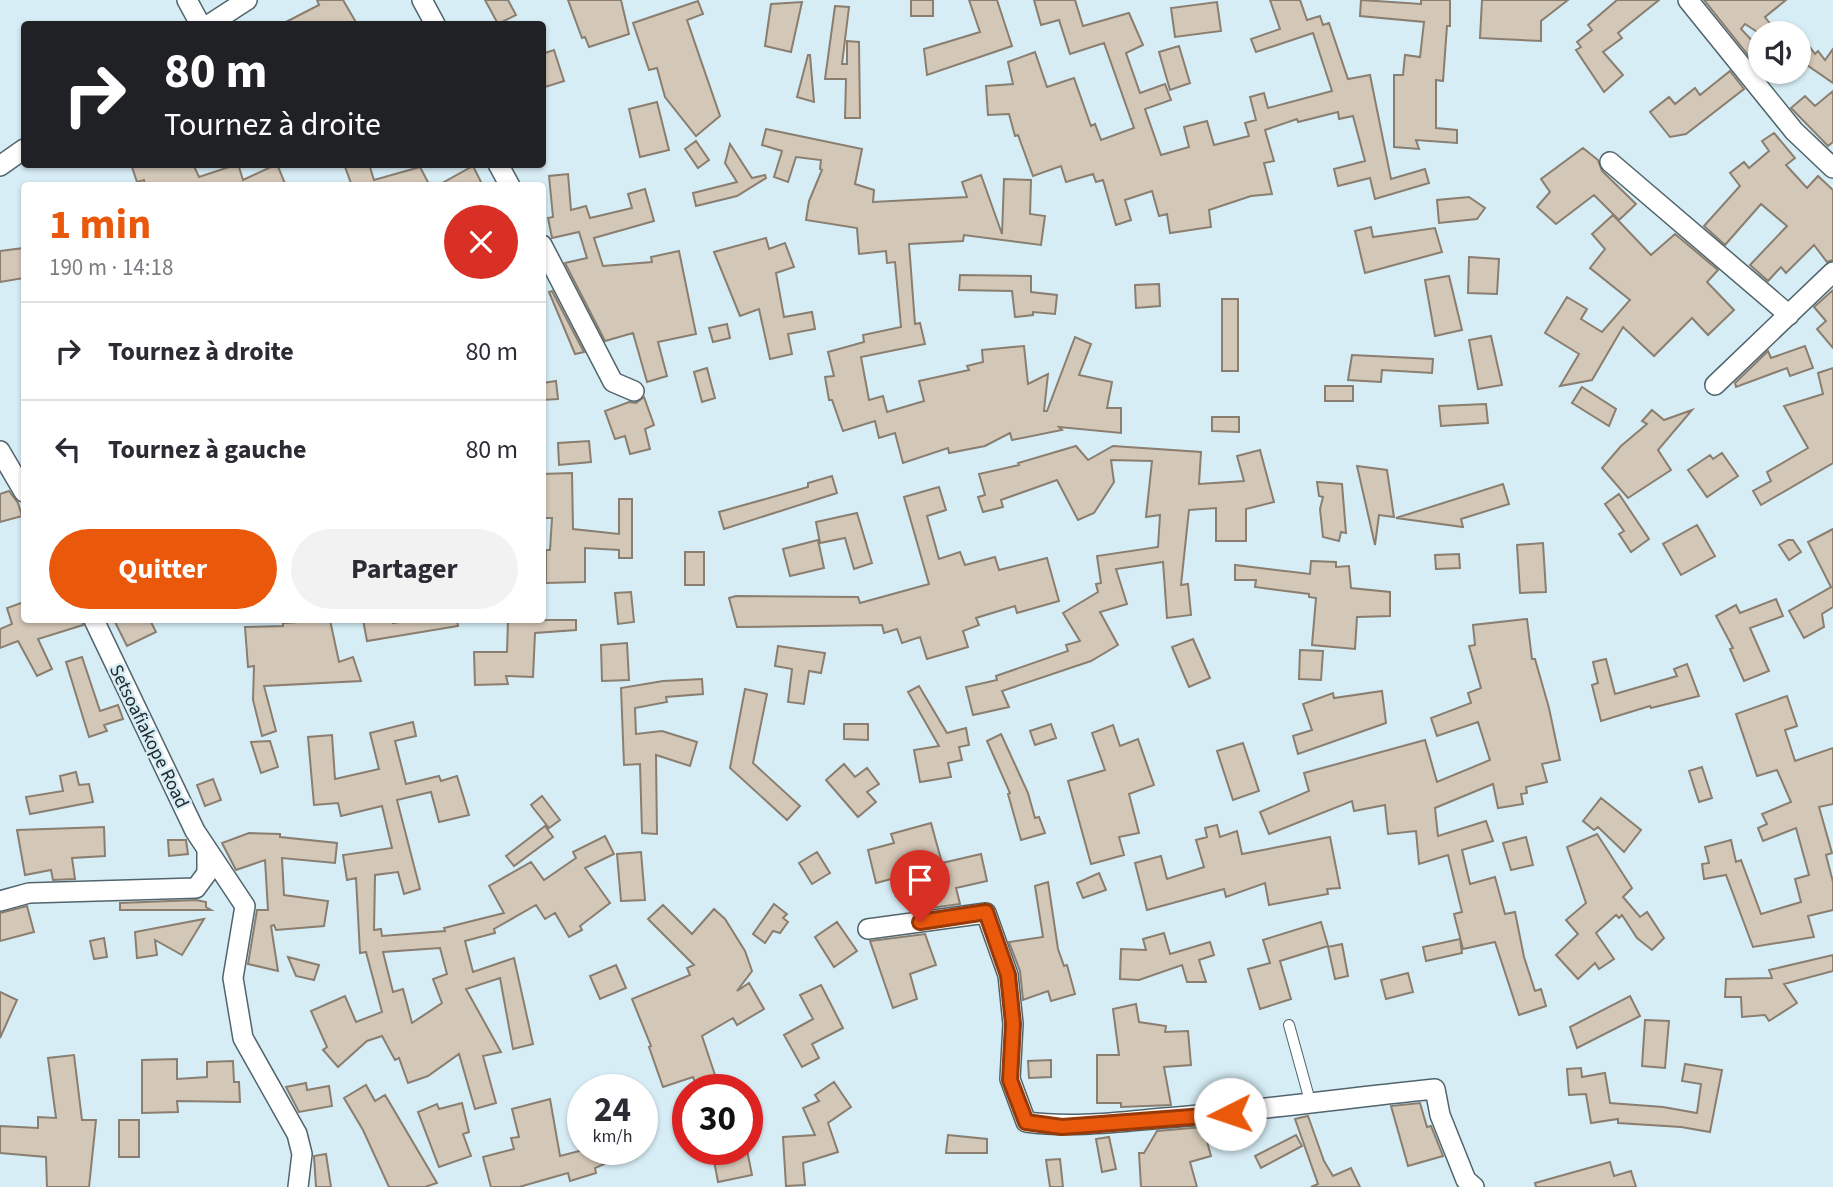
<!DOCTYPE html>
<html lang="fr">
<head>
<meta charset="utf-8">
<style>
	:root { --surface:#fff; --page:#f2f2f3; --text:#2b2b33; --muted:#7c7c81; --line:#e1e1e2; --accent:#ea580c }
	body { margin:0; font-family:"Source Sans 3",sans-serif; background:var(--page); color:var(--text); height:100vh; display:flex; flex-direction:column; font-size:26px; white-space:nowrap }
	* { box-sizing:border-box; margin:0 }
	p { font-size:23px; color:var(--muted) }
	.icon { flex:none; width:38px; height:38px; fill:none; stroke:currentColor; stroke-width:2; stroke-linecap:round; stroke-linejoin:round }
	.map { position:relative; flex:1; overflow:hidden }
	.side { position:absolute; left:21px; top:182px; width:525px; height:441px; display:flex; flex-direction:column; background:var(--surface); border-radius:7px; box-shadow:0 2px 5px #0004 }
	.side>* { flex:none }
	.guide { position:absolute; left:21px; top:21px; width:525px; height:147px; border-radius:7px; box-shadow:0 2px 5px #0004; background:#202124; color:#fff; overflow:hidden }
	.fabs { position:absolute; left:1748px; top:21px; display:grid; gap:14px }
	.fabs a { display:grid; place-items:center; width:63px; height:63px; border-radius:50%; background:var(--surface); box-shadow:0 2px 5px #0004; font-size:35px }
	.speed { position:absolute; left:567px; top:1074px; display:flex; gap:14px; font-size:35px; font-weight:700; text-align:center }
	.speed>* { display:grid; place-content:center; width:91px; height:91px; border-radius:50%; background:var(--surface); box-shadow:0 2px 5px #0004; line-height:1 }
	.speed small { font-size:18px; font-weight:400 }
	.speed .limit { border:10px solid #d22; background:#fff; color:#111 }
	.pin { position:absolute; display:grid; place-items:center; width:60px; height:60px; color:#fff; margin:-72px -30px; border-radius:50% 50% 50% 0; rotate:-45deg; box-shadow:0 0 7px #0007 }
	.pin .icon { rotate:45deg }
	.me { position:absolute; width:77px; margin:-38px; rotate:266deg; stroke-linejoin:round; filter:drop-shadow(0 0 5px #0008) }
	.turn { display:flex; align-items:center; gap:24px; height:147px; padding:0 28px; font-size:32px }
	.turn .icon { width:91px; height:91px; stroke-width:2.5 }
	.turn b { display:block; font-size:49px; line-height:60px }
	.round { display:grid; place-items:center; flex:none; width:74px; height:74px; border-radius:37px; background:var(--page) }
	.headline { display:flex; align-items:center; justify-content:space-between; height:119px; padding:0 28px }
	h1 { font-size:42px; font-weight:700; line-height:52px; color:var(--accent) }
	.primary-button { display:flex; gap:14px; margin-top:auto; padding:14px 28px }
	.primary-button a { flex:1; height:80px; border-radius:42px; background:var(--accent); color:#fff; font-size:28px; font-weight:700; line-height:80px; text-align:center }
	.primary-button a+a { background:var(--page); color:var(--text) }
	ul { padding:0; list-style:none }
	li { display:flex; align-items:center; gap:21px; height:98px; padding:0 28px; border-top:2px solid var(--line) }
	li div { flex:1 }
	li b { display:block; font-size:26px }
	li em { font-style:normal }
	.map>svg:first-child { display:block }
</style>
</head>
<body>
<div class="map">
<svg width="1833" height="1187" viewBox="0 0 1833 1187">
	<rect width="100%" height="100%" fill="#d7edf6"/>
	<path fill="#d3c7b7" stroke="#897e6f" stroke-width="2" fill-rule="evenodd" d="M317,0H343L357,24H282L319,5Z
		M485,0H508L516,15L498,24Z
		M568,0H621L629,34L589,47L585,37L582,38Z
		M911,0H933V16H911Z
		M969,0H997L1012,46L927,75L924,49L980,32Z
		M1034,0H1075L1083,26L1129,13L1143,45L1126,53L1140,93L1165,84L1171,100L1145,109L1161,155L1189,147L1184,127L1207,121L1214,145L1249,136L1245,123L1256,120L1250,97L1264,93L1268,108L1332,91L1313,33L1256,52L1251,39L1280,29L1270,0H1300L1307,20L1320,16L1323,25L1329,23L1348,79L1370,75L1391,179L1425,169L1429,183L1375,199L1370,178L1338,186L1334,169L1365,161L1353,116L1339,119L1338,112L1298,122L1297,119L1265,130L1274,161L1264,163L1272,194L1251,196L1209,210L1211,227L1170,233L1167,214L1159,216L1152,191L1125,200L1131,220L1116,225L1103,180L1096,182L1093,174L1066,182L1061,166L1033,176L1018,135L1015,136L1009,114L988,115L986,86L1013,84L1008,62L1035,52L1047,87L1074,78L1091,126L1095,124L1101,140L1134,128L1104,43L1070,54L1059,20L1041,25Z
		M1361,0L1421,4V0H1450V26H1447L1443,81L1436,80V128L1457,130V143L1416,140L1419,149L1394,147V75H1403L1405,55L1420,57L1424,22L1360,16Z
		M1482,0H1568L1541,21V41L1480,38Z
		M1617,0H1659L1618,33L1622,38L1603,52L1623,75L1604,92L1576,50L1581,47L1577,42L1592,30L1588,25Z
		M1704,0H1786L1765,17L1777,33H1759L1745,24L1741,29L1760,49V70Z
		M698,1L703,14L687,20L720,116L696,136L665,97L657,68L649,70L633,23Z
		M802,2L791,52L765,46L771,4Z
		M1217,2L1221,31L1175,37L1171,8Z
		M835,6L849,7L842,64H847V41L859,42L860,118H845L846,79H825Z
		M1799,32L1815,54L1818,51L1825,60L1833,49V83L1804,63L1799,56Z
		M1179,46L1190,83L1170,90L1159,52Z
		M554,50L564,81L542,88V54Z
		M808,55H810L814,102L797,97Z
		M1730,71L1744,89L1686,134L1670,137L1650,112L1669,97L1675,104L1695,88L1700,95Z
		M1833,91V142L1828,146L1791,108L1805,96L1815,106Z
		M657,102L669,150L640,157L629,109Z
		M766,129L862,149L855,184L874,190L873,202L967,197L962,182L981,175L1002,234L1004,179L1031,180L1030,214L1045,216L1041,245L964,235L963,241L909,244L915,324L920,323L925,344L861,357L869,400L883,396L887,412L924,401L919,381L969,370L967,366L983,362L982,350L1024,346L1028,384L1048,374L1044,411H1047L1075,337L1091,344L1079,375L1112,382L1107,408H1121V433L1059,427L1062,430L1012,440L1010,433L985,446L949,453L948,448L903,463L895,433L879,438L875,421L843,431L832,400H829L825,377L834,376L828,352L864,342L863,335L901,327L895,262L887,263L886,251L859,254L857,228L806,220L809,201L822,170L820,169L821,160L796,157L788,182L774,177L782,151L762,145Z
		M1774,133L1795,158L1786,165L1807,188L1818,176L1833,190V260L1827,262L1814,245L1786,273L1781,267L1768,281L1750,265L1787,226L1761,204L1725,245L1704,226L1740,186L1730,173L1744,162L1749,168L1769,151L1762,141Z
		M696,141L709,160L698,168L685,149Z
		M730,144L752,178L765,175L766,178L737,196L696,206L693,193L737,182L725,163Z
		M1583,148L1598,160L1602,171L1636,204L1619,220L1594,195L1556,224L1537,207L1550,192L1541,179Z
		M131,164H193L199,177L238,164L243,180L277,164L286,186H145L144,180L137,182Z
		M344,164H369L374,180L420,167L430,186H352Z
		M473,166L483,186H437Z
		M568,174L571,210L586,206L590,218L632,208L628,194L645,189L654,221L594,238L603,266L652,262L651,257L679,251L696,334L658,342L667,376L647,382L633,333L605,341L565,263L587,258L579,232L552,238L548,218L553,217L549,176Z
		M1469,197L1485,208L1477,219L1439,223L1437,200Z
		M1613,215L1651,255L1675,234L1718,270L1707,282L1734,310L1708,335L1692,318L1654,356L1623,327L1592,380L1560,386L1579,354L1545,333L1567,297L1587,309L1581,319L1602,332L1630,300L1590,268L1605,249L1592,234Z
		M1371,227L1373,237L1435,228L1442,252L1365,273L1355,231Z
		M766,238L769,249L785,243L794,267L776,273L784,317L812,312L815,329L788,334L792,354L770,359L759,309L740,316L714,252Z
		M24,248V278L0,282V251Z
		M1469,257L1499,259L1497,294L1468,293Z
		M960,275L1031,276V292L1057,295L1055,314L1033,312V315L1015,317L1012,291L959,290Z
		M1449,276L1462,330L1435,336L1425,280Z
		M1159,284L1160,306L1136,308L1135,285Z
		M1833,290V348L1817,329L1826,321L1814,307Z
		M552,291L584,352L575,354L549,292Z
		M1222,299H1238V371H1222Z
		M727,324L730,338L713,342L709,328Z
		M1491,336L1502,385L1478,389L1469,340Z
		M1805,346L1813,368L1790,376L1787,368L1736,387L1735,383L1768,351L1771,358Z
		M1352,355L1433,359L1432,373L1382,370L1381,382L1348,380Z
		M707,368L715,398L702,402L694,372Z
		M1833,368V463L1761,505L1753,491L1771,481L1767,472L1808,448L1784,406L1823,394L1818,373Z
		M556,381L558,399L542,400V383Z
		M1325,386H1353V401H1325Z
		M1582,387L1616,409L1609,426L1572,403Z
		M644,397L654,425L645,429L650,449L630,454L625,436L615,439L605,411L629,402L636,403Z
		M1486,404L1488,423L1441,426L1439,406Z
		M1652,410L1664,420L1692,410L1658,450L1671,470L1628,498L1602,468L1621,446L1647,424L1642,421Z
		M1212,417H1239V432L1212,431Z
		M589,441L591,462L559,465L558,443Z
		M1076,446L1088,460L1113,446L1201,452L1199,484L1244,481L1237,456L1260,450L1274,502L1246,509V541H1216V508L1189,510L1181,585L1188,584L1191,615L1167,618L1163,562L1116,569L1127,604L1100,612L1118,645L1091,661L1002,691L1009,707L973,715L966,687L997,680L996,676L1068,651L1066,645L1080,641L1063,613L1098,592L1096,584L1101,583L1097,556L1158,547L1160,515L1146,517L1152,461L1111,460L1114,482L1094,513L1078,520L1057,480L1001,500L1003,507L983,512L978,497L985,495L979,474L1019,465L1018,463Z
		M1722,453L1738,476L1707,497L1688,470L1710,455L1713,459Z
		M1357,466L1387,470L1394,517L1379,515L1375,545Z
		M572,473L573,529L619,534V499H632V558H619V550L585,548V582L546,583V550H550L552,518H542V474Z
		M832,476L837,493L724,529L719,512L808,487V483Z
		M1317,482L1342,484L1346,533L1341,532L1339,541L1323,537L1320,509L1323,497L1319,496Z
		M1503,484L1509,504L1461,519L1463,527L1396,518Z
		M939,487L946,510L927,516L939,559L960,552L965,565L995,557L999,570L1047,558L1059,601L1017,613L1015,606L976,618L979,625L963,631L968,647L927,659L920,637L902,643L897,629L884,633L882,625L737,627L729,598L736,596L858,597L860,603L929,584L904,497Z
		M9,491L18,503L22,516L0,522V494Z
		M1619,494L1649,539L1631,552L1619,534L1624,531L1605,504Z
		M857,513L872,563L854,569L845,538L820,543L816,522Z
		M1697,525L1715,556L1681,575L1663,544Z
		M1833,529V607L1822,614L1824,627L1804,638L1789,611L1831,587L1808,542Z
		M818,540L824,568L790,576L783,549Z
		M1788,540H1793L1801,552L1789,560L1779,545Z
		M1543,543L1546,592L1520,593L1517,545Z
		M685,552H704V585H685Z
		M1459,554L1460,568L1436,569L1435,555Z
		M1311,561L1336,562V567L1349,566L1351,588L1390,592V616L1357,617L1355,649L1312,645L1316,598L1309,597V594L1255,587L1256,580H1235V565L1310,574Z
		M631,592L634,622L618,624L615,593Z
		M1776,599L1783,616L1750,628L1769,671L1744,681L1730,649L1733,648L1716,616L1736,605L1740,613Z
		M24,602V620H82L83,625L38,639L52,669L37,676L18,641L0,648V629L12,624L7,608Z
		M1527,619L1532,659H1535L1549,708L1560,760L1542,764L1547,782L1526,787L1527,793L1521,794L1523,804L1498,808L1493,784L1435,808L1438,836L1486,821L1493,841L1462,850L1470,884L1495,877L1505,914L1515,912L1524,957L1535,991L1541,989L1546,1006L1519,1015L1495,942L1463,949L1454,914L1462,912L1448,855L1419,864L1416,831L1388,834L1385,805L1354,811L1352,801L1269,834L1260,812L1309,791L1304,773L1425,740L1437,782L1490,760L1478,722L1437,736L1431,718L1471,703L1468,693L1481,688L1469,646L1475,645L1473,625Z
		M114,620H150L156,632L127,646Z
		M298,620H330L339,662L353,657L361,681L264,686L276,731L262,736L253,700L254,666L248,667L245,627L283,626V623L298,622Z
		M363,620H393V623L410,620H457L458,626L367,641Z
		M508,620H576V630L535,633L533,677L506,676L508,684L475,685L474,652H507Z
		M1193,639L1210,678L1189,687L1172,647Z
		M627,643L629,680L602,681L601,645Z
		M778,646L825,653L821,673L809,671L804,704L788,702L792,669L775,666Z
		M1300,650L1323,651L1321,680L1299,679Z
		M82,657L100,711L118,705L123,719L104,725L107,731L89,737L66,662Z
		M1606,659L1615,694L1677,676L1674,669L1687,664L1699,696L1651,708L1650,706L1601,721L1592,685L1598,683L1593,662Z
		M702,679L703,694L666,697L667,702L635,708L636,734L662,731L697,742L690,766L656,755L657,834L642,833L640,764L624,765L621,688L663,681Z
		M919,686L947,733L966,728L969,745L959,747L962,760L948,763L951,777L920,782L914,750L939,746L908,692Z
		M745,689L767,694L753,763L800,806L787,820L730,768Z
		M1382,691L1386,723L1298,754L1293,736L1312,730L1303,704L1333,693L1334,698Z
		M1787,696L1797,726L1785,730L1795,761L1833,748V804L1819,807L1832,853L1826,855L1833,882V910L1808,916L1814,937L1753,947L1726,875L1704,879L1702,864L1709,863L1705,847L1731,840L1736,862L1741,860L1761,914L1801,902L1795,879L1809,875L1796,828L1763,841L1758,828L1767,824L1762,814L1791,802L1777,770L1757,776L1736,714Z
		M413,722L416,736L395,741L406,784L439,776L441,781L457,776L469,815L439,822L431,792L397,800L420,889L404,894L398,872L375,875L374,930L381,929L382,936L445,931L444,928L504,913L489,886L531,862L544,880L576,858L573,852L605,836L614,854L585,868L610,903L580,926L582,930L569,937L555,913L545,919L536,905L494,929L495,933L465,941L473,972L514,958L533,1044L513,1049L500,978L466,989L501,1052L483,1056L496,1103L475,1109L459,1054L428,1076L408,1083L399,1058L395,1060L382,1036L367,1041L338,1067L323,1050L327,1047L311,1011L345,996L356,1022L382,1012L366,952L360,953L356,878L347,880L343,855L392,848L382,806L341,816L338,803L314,805L308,737L332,735L335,779L379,769L370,733ZM440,948L447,974L433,979L442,1003L412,1023L403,989L393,992L383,952Z
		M844,724H868V740L844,739Z
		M1051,724L1056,738L1035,745L1030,731Z
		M1113,725L1120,746L1138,739L1154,785L1129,794L1139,833L1119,837L1124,855L1091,864L1068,781L1105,770L1092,733Z
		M1001,734L1028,793L1035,818L1039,817L1045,833L1021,840L1008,794L1010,793L987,741Z
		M270,741L278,767L261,773L251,742Z
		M1243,743L1259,791L1233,800L1217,751Z
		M844,764L855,777L867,768L879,784L867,792L876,802L858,817L826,780Z
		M1702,767L1712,798L1699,802L1689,771Z
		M76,772L79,785L89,784L93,802L30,814L26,797L63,791L60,776Z
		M213,779L221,800L205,806L197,785Z
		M542,796L560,820L549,828L531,805Z
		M1601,798L1641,830L1624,852L1598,827L1594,830L1583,821Z
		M931,823L942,863L981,854L987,881L956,888L960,904L931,908L922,871L876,883L868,850L894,843L891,834Z
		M1217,825L1220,837L1237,831L1242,854L1330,837L1340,888L1327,889L1328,894L1269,905L1265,883L1226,897L1224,889L1147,910L1135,863L1161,856L1167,879L1204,867L1196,840L1207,837L1205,828Z
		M545,826L553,837L514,866L506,856Z
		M104,827L105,856L72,858L75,879L53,880L51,870L25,875L17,830Z
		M249,833L280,834V837L337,843L335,863L282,858L284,895L328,901L324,926L276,930L274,925L271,926L278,971L248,964L257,910H268L265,860L236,870L222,843Z
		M1597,834L1632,888L1623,897L1640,917L1647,912L1664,938L1652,950L1637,938L1622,915L1619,918L1616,915L1596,933L1614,959L1599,969L1595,963L1578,979L1556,955L1578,934L1566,920L1586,903L1567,847Z
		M1526,837L1533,865L1511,870L1503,843Z
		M168,840H186L188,854L169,856Z
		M641,852L645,900L621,901L617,854Z
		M817,852L830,873L812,884L799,863Z
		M1099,873L1106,890L1083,898L1077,883Z
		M1048,882L1058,949L1064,966L1067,965L1075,994L1051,1001L1048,991L1023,1000L1020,971L1009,942L1043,937L1035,886Z
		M196,900L206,902V907L211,910H120V903Z
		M774,904L787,914L783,918L788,922L780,933L773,931L765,943L753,934Z
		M663,905L692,934L714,909L725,919L745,951L752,971L737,991L749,983L764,1009L737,1025L733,1018L702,1036L717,1081L697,1087L693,1077L663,1087L649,1047L651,1046L632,999L690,975L687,968L694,965L648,919Z
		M27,906L34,932L0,941V913Z
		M204,919L182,955L155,940L157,955L137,958L135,932Z
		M837,922L857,951L834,967L815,937Z
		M1321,922L1328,946L1280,961L1291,999L1260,1009L1248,969L1270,963L1263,940Z
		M1164,933L1170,954L1210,942L1214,955L1199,960L1206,982H1187L1182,965L1139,980L1120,979L1121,949L1146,950L1143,939Z
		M925,934L936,965L910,974L917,999L893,1008L870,941Z
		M104,938L107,957L94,959L90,941Z
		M1460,939L1462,953L1426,961L1423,947Z
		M1342,944L1348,976L1335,979L1328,947Z
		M1833,955V971L1784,984L1797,1003L1769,1021L1765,1015L1742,1017L1741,997H1725L1726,979L1772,978L1769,970Z
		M288,957L319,965L314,980L296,976Z
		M616,965L626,988L600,999L590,976Z
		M1408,973L1413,992L1386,999L1381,980Z
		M821,985L843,1028L812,1044L819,1058L802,1067L784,1035L813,1019L800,995Z
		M0,992L17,1000L0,1038Z
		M1630,996L1640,1016L1577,1048L1570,1027Z
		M1136,1004L1139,1022L1166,1026L1165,1032L1188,1031L1191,1065L1164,1067L1171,1105L1121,1107V1103H1097V1055H1119L1113,1009Z
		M1645,1020L1669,1021L1665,1068L1642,1066Z
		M74,1055L82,1120H96L89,1187H47L46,1157L0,1153V1126L38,1128V1117L56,1118L48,1058Z
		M177,1059V1079L207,1077V1062L233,1061L234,1082H239L240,1102L177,1101L178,1112L142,1113V1060Z
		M1051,1060V1077L1029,1078L1028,1061Z
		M1685,1064L1722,1070L1710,1132L1681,1127L1618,1123V1119L1591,1123L1586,1094L1569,1095L1567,1069L1581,1068L1582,1077L1605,1073L1610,1103L1663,1107L1697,1113L1701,1084L1682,1081Z
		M834,1082L851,1107L828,1123L838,1152L803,1163L805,1185L786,1186L783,1137L815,1135L803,1108L819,1101L815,1095Z
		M306,1083L307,1090L329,1086L332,1106L299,1112L286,1087Z
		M366,1085L375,1101L385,1095L437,1183L425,1187H389L363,1130L344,1098Z
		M550,1099L560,1156L583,1150H606L611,1161L595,1168L596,1173L570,1181L568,1173L519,1187H491L483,1157L514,1149L511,1138L519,1137L512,1109Z
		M462,1103L469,1132L463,1134L471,1156L439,1167L418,1112L437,1104L439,1109Z
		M1420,1103L1427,1127L1431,1126L1443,1156L1408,1166L1391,1106Z
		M1308,1116L1324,1161L1333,1176L1351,1168L1360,1187H1311L1318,1184L1295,1119Z
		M119,1120H139V1157H119Z
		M1203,1127L1211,1156L1190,1162L1197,1187H1141L1139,1153H1144L1157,1131Z
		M948,1135L987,1139V1153H946Z
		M1296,1135L1302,1146L1261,1168L1255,1156Z
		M1109,1137L1116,1169L1102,1172L1096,1139Z
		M712,1150H747L752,1175L718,1182Z
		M326,1154L331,1187H316L314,1156Z
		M1060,1159L1063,1187H1050L1046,1160Z
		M1610,1162L1614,1176L1631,1171L1636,1187H1536L1535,1183Z"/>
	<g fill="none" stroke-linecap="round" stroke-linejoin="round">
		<defs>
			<path id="lane" d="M1289,1025L1310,1101"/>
			<path id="street" d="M187,0L200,24
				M422,0L435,24
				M1688,0L1794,131L1833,168
				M210,24L247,0
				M1610,162L1789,315
				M498,164L510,186
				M0,166L24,149
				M542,245L613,382L634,391
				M1715,385L1833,272
				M0,451L24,492
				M94,620L195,831L245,906L233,978L243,1038L297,1134L302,1154L298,1187
				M0,901L29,893L196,888L207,873V851
				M868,929L986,913L1008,975L1013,1024L1010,1079L1026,1122C1073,1128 1118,1122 1164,1118C1255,1111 1344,1098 1435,1089L1440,1115L1466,1180L1474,1187"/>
		</defs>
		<use href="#lane" stroke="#51646c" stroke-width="12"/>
		<use href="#street" stroke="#51646c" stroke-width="22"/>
		<use href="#lane" stroke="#fff" stroke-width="10"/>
		<use href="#street" stroke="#fff" stroke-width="19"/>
	</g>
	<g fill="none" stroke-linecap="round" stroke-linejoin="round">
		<defs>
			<path id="route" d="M920,922L986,912L1008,975L1013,1024L1010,1080L1026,1122L1062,1127L1230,1114"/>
		</defs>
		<use href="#route" stroke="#983908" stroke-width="18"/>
		<use href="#route" stroke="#ea580c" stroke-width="12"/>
	</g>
	<g text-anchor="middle" stroke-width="5" stroke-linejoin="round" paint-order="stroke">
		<g font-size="19" fill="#21292c" stroke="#d7edf6">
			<text transform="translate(150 736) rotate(64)" y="7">Setsoafiakope Road</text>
		</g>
	</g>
</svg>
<div class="fabs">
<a><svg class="icon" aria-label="sound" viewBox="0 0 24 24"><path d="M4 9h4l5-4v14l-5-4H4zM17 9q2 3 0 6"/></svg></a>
</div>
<div class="speed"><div>24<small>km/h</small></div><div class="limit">30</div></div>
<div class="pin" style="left:920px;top:922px;background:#d93025"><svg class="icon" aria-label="arrive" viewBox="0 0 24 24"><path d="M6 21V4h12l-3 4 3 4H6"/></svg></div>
<svg class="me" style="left:1230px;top:1114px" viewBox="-20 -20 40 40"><circle r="19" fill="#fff"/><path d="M0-13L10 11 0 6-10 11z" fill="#ea580c"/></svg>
<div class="guide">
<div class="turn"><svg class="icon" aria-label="right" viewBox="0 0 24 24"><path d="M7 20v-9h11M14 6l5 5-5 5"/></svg><div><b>80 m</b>Tournez à droite</div></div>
</div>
<section class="side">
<div class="headline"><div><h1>1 min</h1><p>190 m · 14:18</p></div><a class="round" style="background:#d93025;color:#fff"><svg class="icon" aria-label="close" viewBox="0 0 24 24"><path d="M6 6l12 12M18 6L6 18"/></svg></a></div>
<ul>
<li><svg class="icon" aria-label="right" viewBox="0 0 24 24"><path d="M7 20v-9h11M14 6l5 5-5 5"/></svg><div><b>Tournez à droite</b></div><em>80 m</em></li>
<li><svg class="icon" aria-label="left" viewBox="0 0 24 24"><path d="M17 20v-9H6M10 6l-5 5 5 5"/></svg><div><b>Tournez à gauche</b></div><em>80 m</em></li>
</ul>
<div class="primary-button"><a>Quitter</a><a>Partager</a></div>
</section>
</div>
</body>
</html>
